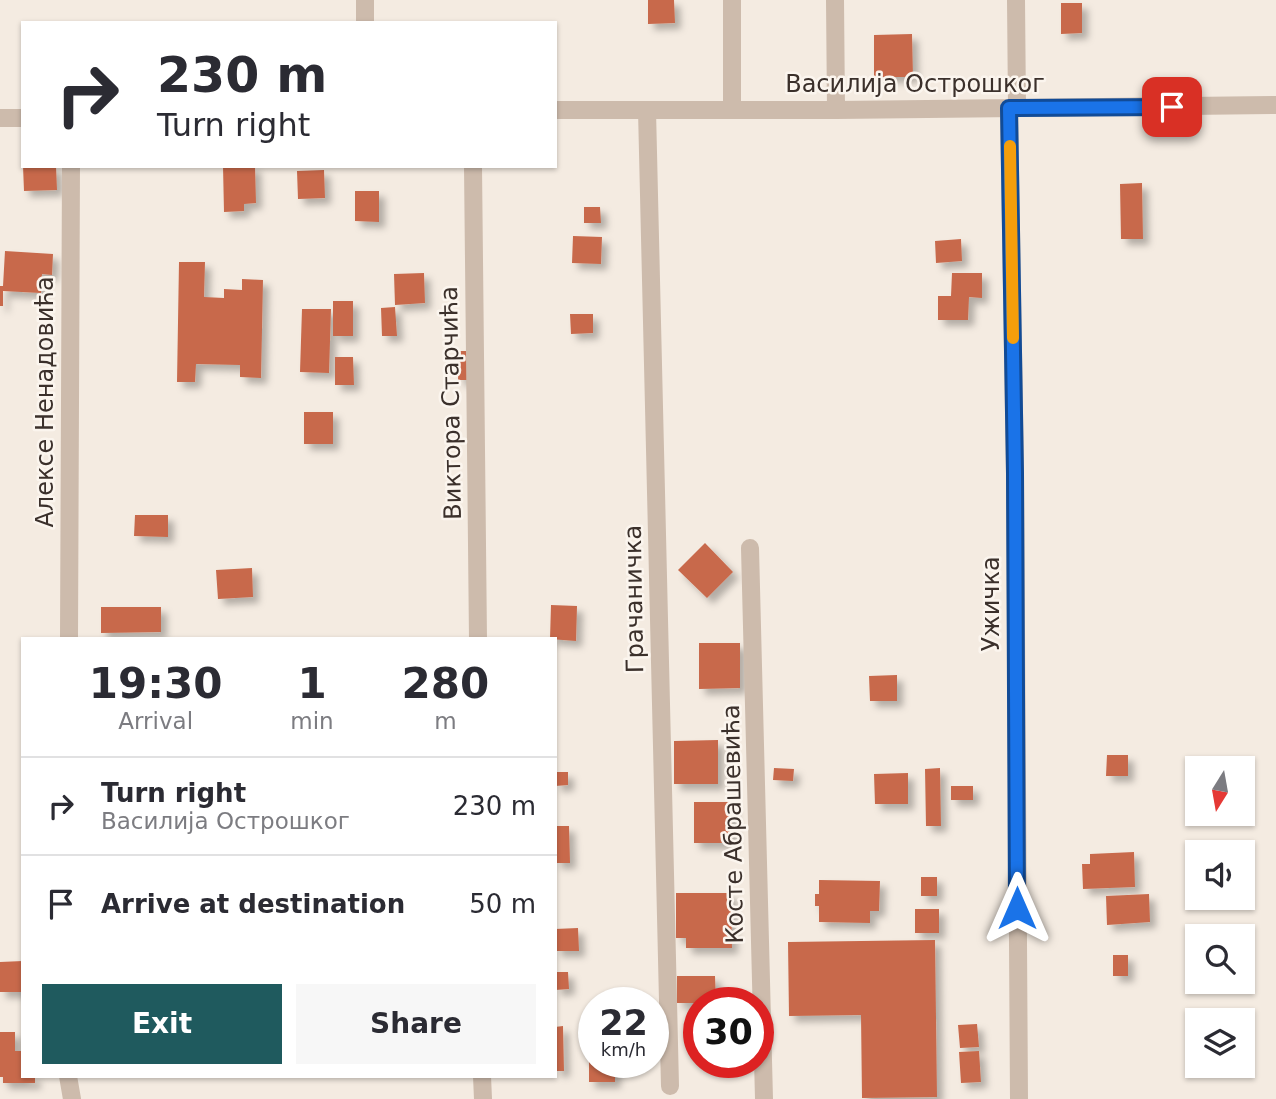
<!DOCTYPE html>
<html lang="en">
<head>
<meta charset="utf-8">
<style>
	:root { --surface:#fff; --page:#f7f7f7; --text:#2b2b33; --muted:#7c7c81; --line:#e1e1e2; --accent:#1f5a5e }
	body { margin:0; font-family:"DejaVu Sans",sans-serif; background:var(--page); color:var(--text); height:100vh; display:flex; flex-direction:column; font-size:26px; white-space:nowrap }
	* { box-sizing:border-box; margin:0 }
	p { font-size:23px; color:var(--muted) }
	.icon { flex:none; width:38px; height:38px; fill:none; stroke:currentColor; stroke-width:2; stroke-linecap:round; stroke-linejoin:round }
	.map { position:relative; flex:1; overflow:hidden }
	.sheet { position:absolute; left:21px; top:637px; width:536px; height:441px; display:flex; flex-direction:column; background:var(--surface); border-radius:0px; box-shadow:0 2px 5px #0004 }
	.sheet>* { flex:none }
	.top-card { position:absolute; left:21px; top:21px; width:536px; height:147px; border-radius:0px; box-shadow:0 2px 5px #0004; background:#fff; color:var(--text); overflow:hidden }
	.needle { width:46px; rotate:191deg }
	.fabs { position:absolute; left:1185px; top:756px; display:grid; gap:14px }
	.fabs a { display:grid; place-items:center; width:70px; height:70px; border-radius:0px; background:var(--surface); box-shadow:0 2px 5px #0004; font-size:35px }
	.speed { position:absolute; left:578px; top:987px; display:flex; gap:14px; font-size:35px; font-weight:700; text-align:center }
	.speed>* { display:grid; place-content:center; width:91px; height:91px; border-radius:50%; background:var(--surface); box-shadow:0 2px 5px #0004; line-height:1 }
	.speed small { font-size:18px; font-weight:400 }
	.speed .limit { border:10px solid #d22; background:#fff; color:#111 }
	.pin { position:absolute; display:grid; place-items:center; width:60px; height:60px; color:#fff; margin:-30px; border-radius:14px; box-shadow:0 4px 10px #0006 }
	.me { position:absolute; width:77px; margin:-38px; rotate:0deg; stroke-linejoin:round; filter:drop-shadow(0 0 5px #0008) }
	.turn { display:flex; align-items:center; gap:24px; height:147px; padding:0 21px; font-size:32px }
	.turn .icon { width:91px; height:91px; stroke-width:2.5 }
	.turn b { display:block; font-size:49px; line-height:60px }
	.eta { display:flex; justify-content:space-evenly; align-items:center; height:119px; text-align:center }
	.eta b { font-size:42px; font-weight:800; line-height:49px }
	.primary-button { display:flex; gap:14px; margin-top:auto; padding:14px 21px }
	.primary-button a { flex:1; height:80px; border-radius:0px; background:var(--accent); color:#fff; font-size:28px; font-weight:800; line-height:80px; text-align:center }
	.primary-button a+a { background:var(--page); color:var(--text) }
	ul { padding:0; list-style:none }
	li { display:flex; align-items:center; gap:21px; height:98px; padding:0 21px; border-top:2px solid var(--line) }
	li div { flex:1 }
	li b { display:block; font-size:26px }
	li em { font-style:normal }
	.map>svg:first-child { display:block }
</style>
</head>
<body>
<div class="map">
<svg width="1276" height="1099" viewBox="0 0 1276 1099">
	<defs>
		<filter id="shadow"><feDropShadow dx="6" dy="6" stdDeviation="3.5" flood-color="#0004"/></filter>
	</defs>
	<rect width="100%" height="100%" fill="#f4ebe1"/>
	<path fill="#c8694b" filter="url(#shadow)" d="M648,0H674L675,23L648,24Z
		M1061,3H1082V33L1061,34Z
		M912,34L913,77H874V35Z
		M23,166H56L57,190L24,191Z
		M223,166H255L256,203L244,204V211L224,212Z
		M324,170L325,198L298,199L297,171Z
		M1142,183L1143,239H1121L1120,184Z
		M355,191H379V222L355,221Z
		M584,207H600L601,223H584Z
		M573,236L602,237L601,264L572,263Z
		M961,239L962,261L936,263L935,241Z
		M5,251L53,254L52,275L42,274L41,293L3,291V306H0V286H3Z
		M179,262H205L204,297L224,298V289L242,290V279L263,280L261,378L240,377V365L196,364L195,382H177Z
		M424,273L425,303L395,305L394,274Z
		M952,273H982V298L969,297L968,320H938V296H951Z
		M333,301H353V336H333Z
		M395,307L397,336H382L381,308Z
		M302,309H331L329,373L300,372Z
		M570,314H593V333L571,334Z
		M459,351H468L467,380H458Z
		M335,357H353L354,385H335Z
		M304,412H333V444H304Z
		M135,515H168V537L134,536Z
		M705,543L733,572L707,598L678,570Z
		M252,568L253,597L218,599L216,570Z
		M551,605L577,606L576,641L550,639Z
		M101,607H161V632L101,633Z
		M699,643H740V688L699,689Z
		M897,675V701H870L869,676Z
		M718,740V784H674V741Z
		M1107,755H1128V776H1106Z
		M774,768L794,769L793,781L773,780Z
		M940,768L941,826H926L925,769Z
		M555,772H568V785L555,786Z
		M908,773V804H875L874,774Z
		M951,786H973V800H951Z
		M694,802H732V843H694Z
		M555,826H569L570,863H555Z
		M1134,852L1135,887L1083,889L1082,864H1090V854Z
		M921,877H937V896H921Z
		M819,880L880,881L879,911H870V923L819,922V906H815V894H819Z
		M676,893H731L732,948H686V938H676Z
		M1149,894L1150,922L1107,925L1106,896Z
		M915,909H939V933H915Z
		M578,928L579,951H555V929Z
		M935,940L937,1097L862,1098L861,1015L789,1016L788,942Z
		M1113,955H1128V976H1113Z
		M23,961V992H0V962Z
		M555,972H568L569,989L555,990Z
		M677,976H715L716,1003H677Z
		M977,1024L979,1047L960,1048L958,1025Z
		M563,1026L564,1071H555V1027Z
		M0,1032H15V1051H23V1076H35V1083H3V1077H0Z
		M979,1051L981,1082L961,1083L959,1052Z
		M589,1060H593V1062H615V1082H589Z"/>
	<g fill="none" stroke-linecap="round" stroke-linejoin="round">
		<path stroke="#cdbbac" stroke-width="18" d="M365,0V23
			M732,0V110
			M835,0L836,110
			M1016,0L1017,108
			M1009,108L1015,473L1019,1099
			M555,110H836L1276,105
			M647,110L670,1086
			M0,118H23
			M473,166L478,639
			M750,548L764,1099
			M69,639L71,166
			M68,1076L72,1099
			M482,1076L483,1099"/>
	</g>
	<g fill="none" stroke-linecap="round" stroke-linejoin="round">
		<defs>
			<path id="route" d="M1017,908L1015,473L1009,108L1172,107"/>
		</defs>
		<use href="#route" stroke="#114b97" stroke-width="18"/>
		<use href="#route" stroke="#1a73e8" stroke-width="12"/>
		<path stroke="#f59e0b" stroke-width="12" d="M1010,146L1013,338"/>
	</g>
	<g text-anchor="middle" stroke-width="5" stroke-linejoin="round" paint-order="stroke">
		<g font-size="24" fill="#3b302b" stroke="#fbf5ee">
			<text x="915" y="92">Василија Острошког</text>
			<text transform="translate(45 402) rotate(-90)" y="8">Алексе Ненадовића</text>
			<text transform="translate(451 403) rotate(-91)" y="8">Виктора Старчића</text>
			<text transform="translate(634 599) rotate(-91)" y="8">Грачаничка</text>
			<text transform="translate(991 604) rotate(-90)" y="8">Ужичка</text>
			<text transform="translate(733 824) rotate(-91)" y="8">Косте Абрашевића</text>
		</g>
	</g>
</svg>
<div class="fabs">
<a><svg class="needle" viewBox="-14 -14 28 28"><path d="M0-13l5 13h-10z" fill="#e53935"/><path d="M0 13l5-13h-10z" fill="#7c7c81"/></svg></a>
<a><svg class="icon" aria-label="sound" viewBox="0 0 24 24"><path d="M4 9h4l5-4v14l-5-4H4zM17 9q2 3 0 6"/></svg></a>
<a><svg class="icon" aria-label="search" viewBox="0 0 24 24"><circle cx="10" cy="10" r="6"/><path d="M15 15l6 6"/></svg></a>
<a><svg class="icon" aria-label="layers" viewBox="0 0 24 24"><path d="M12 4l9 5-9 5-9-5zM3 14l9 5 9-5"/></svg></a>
</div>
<div class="speed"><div>22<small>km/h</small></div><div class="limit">30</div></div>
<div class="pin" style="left:1172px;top:107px;background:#d93025"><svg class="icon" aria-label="arrive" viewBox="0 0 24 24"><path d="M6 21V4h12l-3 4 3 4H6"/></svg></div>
<svg class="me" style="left:1017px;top:908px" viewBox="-20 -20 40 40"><path d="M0-17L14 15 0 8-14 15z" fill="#1a73e8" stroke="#fff" stroke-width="4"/></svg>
<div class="top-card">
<div class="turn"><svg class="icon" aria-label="right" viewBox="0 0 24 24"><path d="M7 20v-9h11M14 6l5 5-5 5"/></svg><div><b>230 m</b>Turn right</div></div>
</div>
<section class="sheet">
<div class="eta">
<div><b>19:30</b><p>Arrival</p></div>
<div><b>1</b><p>min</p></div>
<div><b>280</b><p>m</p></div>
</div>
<ul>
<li><svg class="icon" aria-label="right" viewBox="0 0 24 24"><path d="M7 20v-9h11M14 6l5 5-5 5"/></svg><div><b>Turn right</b><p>Василија Острошког</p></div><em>230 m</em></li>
<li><svg class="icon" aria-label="arrive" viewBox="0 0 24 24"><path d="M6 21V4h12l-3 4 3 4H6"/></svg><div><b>Arrive at destination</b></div><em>50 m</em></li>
</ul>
<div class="primary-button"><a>Exit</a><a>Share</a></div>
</section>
</div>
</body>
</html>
